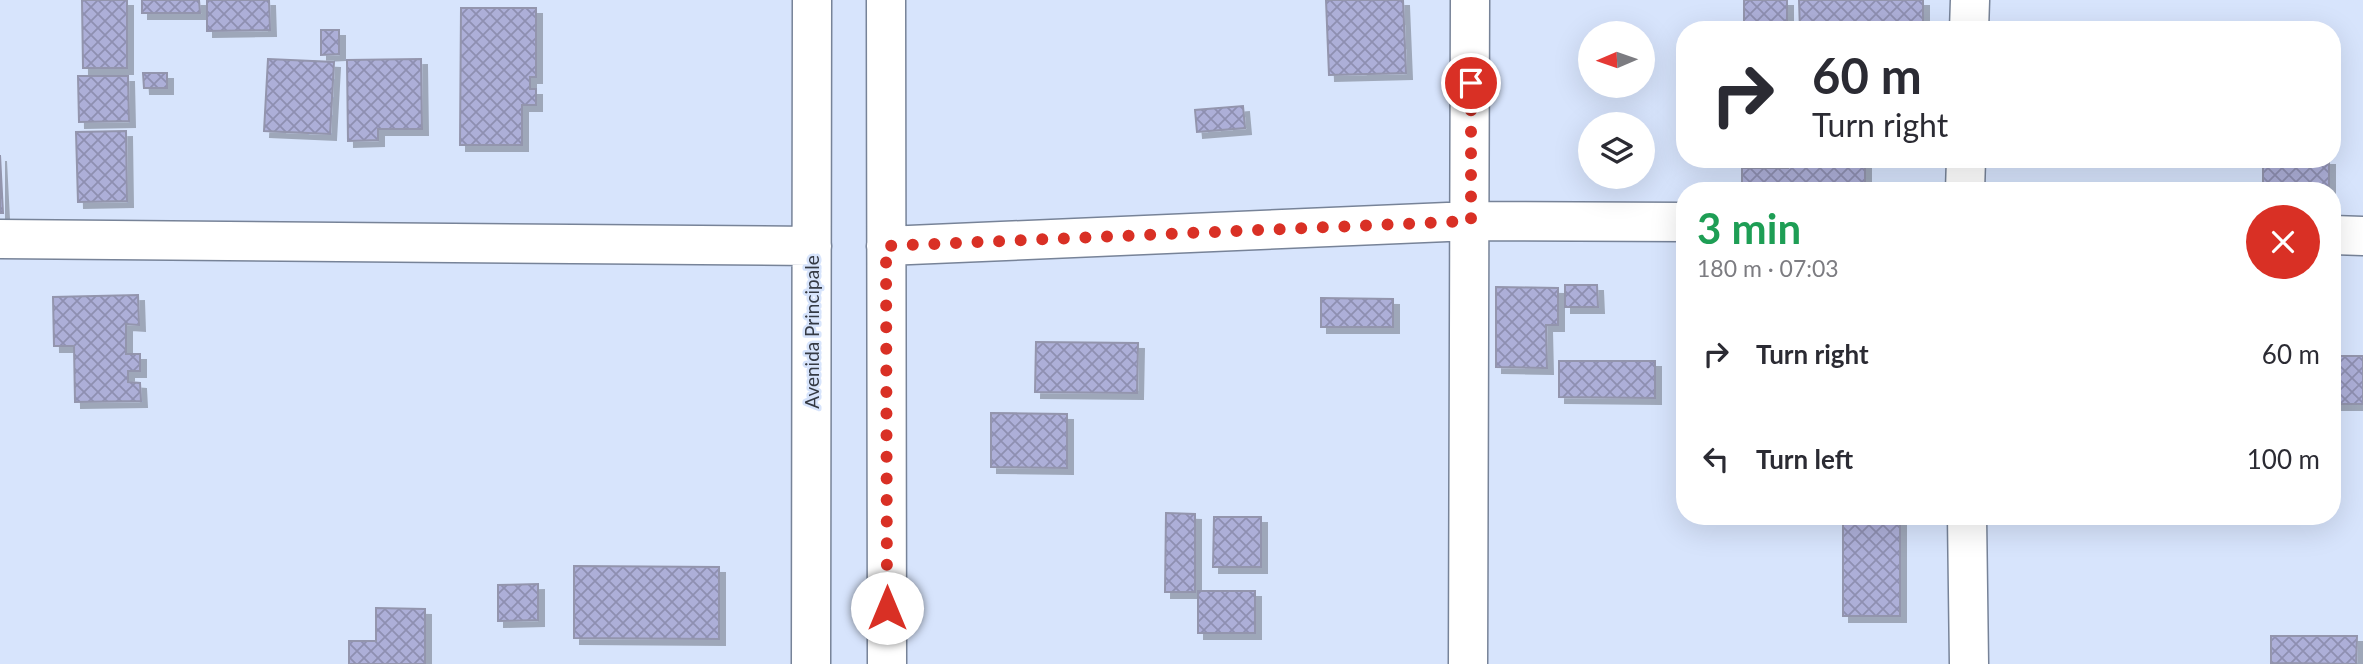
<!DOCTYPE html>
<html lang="en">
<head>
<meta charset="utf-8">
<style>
	:root { --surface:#fff; --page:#f7f7f7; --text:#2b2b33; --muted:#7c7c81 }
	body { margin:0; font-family:Lato,sans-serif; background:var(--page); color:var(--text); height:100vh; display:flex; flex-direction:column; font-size:26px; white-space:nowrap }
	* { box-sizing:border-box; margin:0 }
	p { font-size:23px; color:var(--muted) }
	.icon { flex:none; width:38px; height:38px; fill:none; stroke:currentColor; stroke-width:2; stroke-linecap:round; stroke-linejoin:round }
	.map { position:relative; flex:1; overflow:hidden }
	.sheet { position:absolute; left:1676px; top:182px; width:665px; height:343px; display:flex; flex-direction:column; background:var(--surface); border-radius:28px; box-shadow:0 7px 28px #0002 }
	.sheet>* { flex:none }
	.banner { position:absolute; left:1676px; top:21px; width:665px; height:147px; border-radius:28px; box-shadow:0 7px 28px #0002; background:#fff; color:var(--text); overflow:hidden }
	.needle { width:46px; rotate:268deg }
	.tools { position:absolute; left:1578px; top:21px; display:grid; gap:14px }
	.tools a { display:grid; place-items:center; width:77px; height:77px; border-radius:50%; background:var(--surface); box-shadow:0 7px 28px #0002; font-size:35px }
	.pin { position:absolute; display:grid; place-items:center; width:60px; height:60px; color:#fff; margin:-30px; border:4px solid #fff; border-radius:50%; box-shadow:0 2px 7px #0007 }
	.me { position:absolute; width:77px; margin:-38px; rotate:0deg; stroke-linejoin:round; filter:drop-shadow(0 0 5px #0008) }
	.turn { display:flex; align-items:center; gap:24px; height:147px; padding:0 21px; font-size:32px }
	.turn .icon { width:91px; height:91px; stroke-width:2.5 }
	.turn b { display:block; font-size:49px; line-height:60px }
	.round { display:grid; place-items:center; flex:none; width:74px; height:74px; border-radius:37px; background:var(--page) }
	.headline { display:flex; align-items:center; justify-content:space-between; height:119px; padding:0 21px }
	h1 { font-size:42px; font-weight:700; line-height:52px; color:#1e9e55 }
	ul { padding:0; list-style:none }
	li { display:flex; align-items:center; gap:21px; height:105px; padding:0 21px }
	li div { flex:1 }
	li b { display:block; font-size:26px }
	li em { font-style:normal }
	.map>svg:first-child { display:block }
</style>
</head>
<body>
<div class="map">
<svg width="2363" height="664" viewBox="0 0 2363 664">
	<defs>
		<pattern id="building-cross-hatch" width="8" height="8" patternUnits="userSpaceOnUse" patternTransform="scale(1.75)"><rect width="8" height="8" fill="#adafd8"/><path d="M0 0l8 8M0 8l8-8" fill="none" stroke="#8e8fb1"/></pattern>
		<filter id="shadow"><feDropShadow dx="6" dy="6" stdDeviation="0" flood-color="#0004"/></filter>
	</defs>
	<rect width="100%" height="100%" fill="#d7e4fc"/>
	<path fill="url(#building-cross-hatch)" stroke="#9395ad" stroke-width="2" filter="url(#shadow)" d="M82,0H127V68H83Z
		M142,0H199L200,13H142Z
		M207,0H269L270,30L207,31Z
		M1326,0H1403L1406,73L1329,75Z
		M1744,0H1787V30H1744Z
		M1799,0H1923V30H1800Z
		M461,8H536V77H530V89H536V105H522V145H460Z
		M321,30H339V54L321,55Z
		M268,59L334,62L330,134L264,131Z
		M421,59L422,129H378V140L348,141L347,60Z
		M143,73H167V88H144Z
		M78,76H128L129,121L79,122Z
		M1243,106L1245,128L1197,132L1195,110Z
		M126,131L127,201L78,202L76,132Z
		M0,155L3,213H0Z
		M1788,159H1865V191H1742V168H1788Z
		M2263,159H2329V191H2263Z
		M1565,285H1597L1598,307H1565Z
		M1496,287L1558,288V325H1546L1547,368L1496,367Z
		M138,295L139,325L126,324V354H140V371H128V382L140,383L141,401L75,402L74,346H54L53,297Z
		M1321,298L1393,299V327H1321Z
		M1036,342L1138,343L1137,393L1035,392Z
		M2333,356H2363V404H2333Z
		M1559,361H1655V398L1559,397Z
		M991,413L1067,414V468L991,467Z
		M1166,513L1195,514V592H1165Z
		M2032,516H2099V518H2032Z
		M1214,517H1261V567H1213Z
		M1843,519L1900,520V616H1843Z
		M574,566L719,567V639L574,638Z
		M538,584V620L498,621V585Z
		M1198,591H1255V633H1198Z
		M376,608L425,609V664H349V641H376Z
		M2271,636H2357L2356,664L2271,663Z"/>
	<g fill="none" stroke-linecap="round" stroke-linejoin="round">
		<defs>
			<path id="minor" d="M886,0L887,664
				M1969,30L1970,0
				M1965,191L1966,159
				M2333,235L2363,236
				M0,239L812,246
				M886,246L1471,221L1685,222
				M1967,516L1969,664
				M811,664L812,0
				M1468,664L1470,0"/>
		</defs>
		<use href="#minor" stroke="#778398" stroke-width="41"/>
		<use href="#minor" stroke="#fff" stroke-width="38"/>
	</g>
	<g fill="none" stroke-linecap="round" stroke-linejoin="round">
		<path stroke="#d93025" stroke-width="12" stroke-dasharray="0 21.6" d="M887,608L886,246L1471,221V83"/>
	</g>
	<g text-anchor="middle" stroke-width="5" stroke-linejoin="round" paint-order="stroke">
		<g font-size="19" fill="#353a44" stroke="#d7e4fc">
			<text transform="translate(812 332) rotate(-90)" y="7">Avenida Principale</text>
		</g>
	</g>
</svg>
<div class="tools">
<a><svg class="needle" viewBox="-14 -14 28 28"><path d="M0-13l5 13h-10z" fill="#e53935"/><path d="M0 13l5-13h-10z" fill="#7c7c81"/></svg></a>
<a><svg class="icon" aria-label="layers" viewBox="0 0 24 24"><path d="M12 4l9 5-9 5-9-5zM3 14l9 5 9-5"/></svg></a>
</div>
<div class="pin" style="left:1471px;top:83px;background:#d93025"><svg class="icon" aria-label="arrive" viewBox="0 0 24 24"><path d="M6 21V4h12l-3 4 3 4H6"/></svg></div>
<svg class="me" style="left:887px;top:608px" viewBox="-20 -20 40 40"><circle r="19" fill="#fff"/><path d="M0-13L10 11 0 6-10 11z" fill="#d93025"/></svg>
<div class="banner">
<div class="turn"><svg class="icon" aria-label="right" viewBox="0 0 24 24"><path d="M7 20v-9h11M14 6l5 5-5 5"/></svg><div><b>60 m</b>Turn right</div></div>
</div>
<section class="sheet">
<div class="headline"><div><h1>3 min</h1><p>180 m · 07:03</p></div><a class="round" style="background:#d93025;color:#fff"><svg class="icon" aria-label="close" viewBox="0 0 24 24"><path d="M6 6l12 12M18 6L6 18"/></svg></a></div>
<ul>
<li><svg class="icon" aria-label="right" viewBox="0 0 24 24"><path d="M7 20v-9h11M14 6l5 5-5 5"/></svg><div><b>Turn right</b></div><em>60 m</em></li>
<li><svg class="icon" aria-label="left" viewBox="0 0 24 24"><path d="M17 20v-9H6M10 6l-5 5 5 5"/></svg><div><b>Turn left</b></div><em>100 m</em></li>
</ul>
</section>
</div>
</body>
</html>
